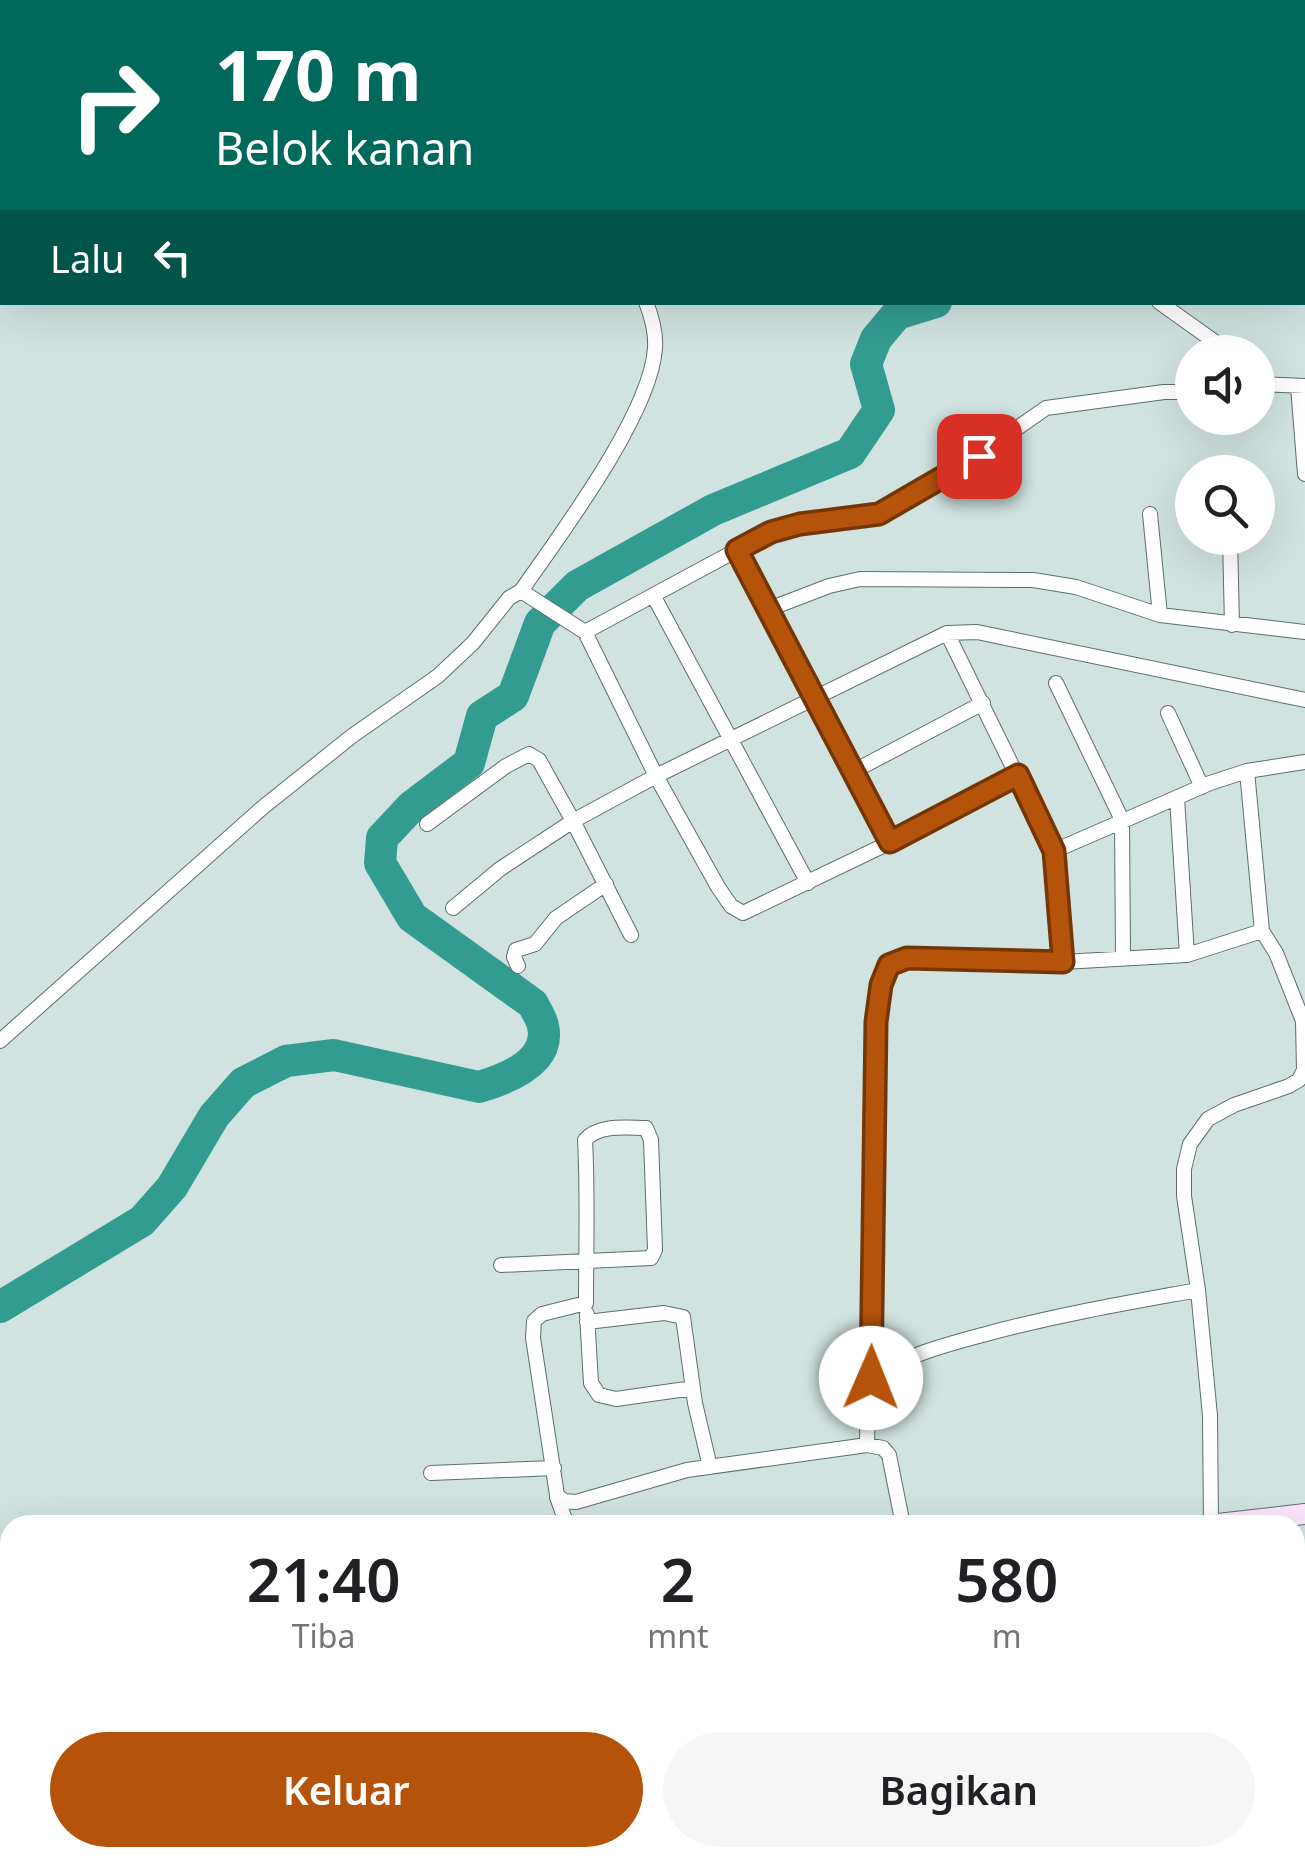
<!DOCTYPE html>
<html lang="id">
<head>
<meta charset="utf-8">
<style>
	:root { --surface:#fff; --page:#f6f6f6; --text:#202124; --muted:#757577; --accent:#b45309 }
	body { margin:0; font-family:"Noto Sans",sans-serif; background:var(--page); color:var(--text); height:100vh; display:flex; flex-direction:column; font-size:38px; white-space:nowrap }
	* { box-sizing:border-box; margin:0 }
	p { font-size:32px; color:var(--muted) }
	.icon { flex:none; width:55px; height:55px; fill:none; stroke:currentColor; stroke-width:2; stroke-linecap:round; stroke-linejoin:round }
	.map { position:relative; flex:1; overflow:hidden }
	.panel { position:absolute; left:0px; top:1515px; width:1305px; height:352px; display:flex; flex-direction:column; background:var(--surface); border-radius:30px 30px 0 0; box-shadow:0 10px 40px #0002 }
	.panel>* { flex:none }
	.hud { position:absolute; left:0px; top:0px; width:1305px; height:305px; box-shadow:0 10px 40px #0002; background:#00695c; color:#fff; overflow:hidden }
	.controls { position:absolute; left:1175px; top:335px; display:grid; gap:20px }
	.controls a { display:grid; place-items:center; width:100px; height:100px; border-radius:50%; background:var(--surface); box-shadow:0 10px 40px #0002; font-size:50px }
	.pin { position:absolute; display:grid; place-items:center; width:85px; height:85px; color:#fff; margin:-42px; border-radius:20px; box-shadow:0 5px 15px #0006 }
	.me { position:absolute; width:110px; margin:-55px; rotate:1deg; stroke-linejoin:round; filter:drop-shadow(0 0 8px #0008) }
	.turn { display:flex; align-items:center; gap:35px; height:210px; padding:0 50px; font-size:45px }
	.turn .icon { width:130px; height:130px; stroke-width:2.5 }
	.turn b { display:block; font-size:70px; line-height:85px }
	.then { display:flex; align-items:center; height:95px; padding:0 50px; background:#0003; gap:20px; font-size:38px }
	.eta { display:flex; justify-content:space-evenly; align-items:center; height:170px; text-align:center }
	.eta b { font-size:60px; font-weight:600; line-height:70px }
	.button { display:flex; gap:20px; margin-top:auto; padding:20px 50px }
	.button a { flex:1; height:115px; border-radius:60px; background:var(--accent); color:#fff; font-size:40px; font-weight:600; line-height:115px; text-align:center }
	.button a+a { background:var(--page); color:var(--text) }
	.map>svg:first-child { display:block }
</style>
</head>
<body>
<div class="map">
<svg width="1305" height="1867" viewBox="0 0 1305 1867">
	<rect width="100%" height="100%" fill="#d0e3e0"/>
	<g fill="none" stroke-linecap="round" stroke-linejoin="round">
		<path stroke="#339c91" stroke-width="32" d="M944,0L945,2
			M0,1307L142,1221L172,1187L214,1116L243,1083L286,1061L334,1055L479,1087C506,1079 551,1062 543,1026C542,1019 536,1011 533,1004L412,917L380,863L382,838L412,806L469,763L482,716L513,696L540,623L577,586L713,510L850,453L879,410L866,364L876,339L897,314L936,302"/>
		<defs>
			<path id="street" d="M400,0L403,2
				M1064,0V2
				M901,2L911,0
				M1159,302L1229,352
				M1258,384L1305,386
				M1298,386L1305,474
				M1150,514L1160,615
				M1230,538L1232,625
				M737,550L771,532L800,524L879,513L956,471L1046,408L1164,392H1192
				M521,591C560,535 651,414 655,348C656,334 651,315 646,302
				M653,595L808,883
				M769,609L829,586L860,579L1033,580L1076,587L1160,615L1305,632
				M585,632L737,550L891,842
				M947,633L977,632L1305,700
				M1056,683L1122,820L1123,958
				M1168,713L1202,787
				M854,771L983,703
				M1177,798L1187,955
				M427,824L506,766L529,754L539,760L573,821L656,776L947,633L1054,851L1210,783L1247,771L1305,762
				M1054,851L1063,962
				M453,908L500,869L573,821L631,935
				M518,966L514,957L516,950L535,944L556,918L606,884
				M0,1041L262,808L352,736L438,676L473,643L509,598L521,591L585,632L656,776L718,887L731,906L743,913L891,842L1018,775
				M501,1265L651,1258L655,1250L651,1140L646,1128C626,1128 599,1124 585,1140C588,1195 586,1249 586,1303L542,1314L534,1321L533,1338L557,1495L564,1501L576,1502L687,1470L867,1445L883,1448L889,1455L903,1525
				M587,1314L591,1383L599,1395L616,1399L693,1388
				M587,1322L664,1313L683,1317L695,1403L710,1467
				M871,1378C906,1355 945,1345 986,1334C1056,1315 1127,1303 1198,1290
				M867,1445L875,1022L881,985L889,965L907,958L1063,962L1187,955L1262,931
				M431,1473L554,1468
				M557,1497L567,1525
				M1211,1525L1210,1416L1198,1290L1184,1196V1169L1190,1144L1208,1119L1234,1105L1289,1086L1299,1080L1304,1070L1303,1021L1276,953L1262,931L1247,771
				M0,1651H10
				M0,1822H10"/>
			<path id="secondary" d="M1209,1525L1305,1514
				M680,1858L681,1867"/>
		</defs>
		<use href="#street" stroke="#5d6e6b" stroke-width="16"/>
		<use href="#secondary" stroke="#5d6e6b" stroke-width="22"/>
		<use href="#street" stroke="#fff" stroke-width="14"/>
		<use href="#secondary" stroke="#fce5fb" stroke-width="20"/>
	</g>
	<g fill="none" stroke-linecap="round" stroke-linejoin="round">
		<defs>
			<path id="route" d="M871,1378L876,1022L881,985L889,965L907,958L1063,962L1054,851L1018,775L890,842L737,550L771,532L800,524L879,514L979,456"/>
		</defs>
		<use href="#route" stroke="#753606" stroke-width="25"/>
		<use href="#route" stroke="#b45309" stroke-width="18"/>
	</g>
</svg>
<div class="controls">
<a><svg class="icon" aria-label="sound" viewBox="0 0 24 24"><path d="M4 9h4l5-4v14l-5-4H4zM17 9q2 3 0 6"/></svg></a>
<a><svg class="icon" aria-label="search" viewBox="0 0 24 24"><circle cx="10" cy="10" r="6"/><path d="M15 15l6 6"/></svg></a>
</div>
<div class="pin" style="left:979px;top:456px;background:#d93025"><svg class="icon" aria-label="arrive" viewBox="0 0 24 24"><path d="M6 21V4h12l-3 4 3 4H6"/></svg></div>
<svg class="me" style="left:871px;top:1378px" viewBox="-20 -20 40 40"><circle r="19" fill="#fff"/><path d="M0-13L10 11 0 6-10 11z" fill="#b45309"/></svg>
<div class="hud">
<div class="turn"><svg class="icon" aria-label="right" viewBox="0 0 24 24"><path d="M7 20v-9h11M14 6l5 5-5 5"/></svg><div><b>170 m</b>Belok kanan</div></div>
<div class="then">Lalu<svg class="icon" aria-label="left" viewBox="0 0 24 24"><path d="M17 20v-9H6M10 6l-5 5 5 5"/></svg></div>
</div>
<section class="panel">
<div class="eta">
<div><b>21:40</b><p>Tiba</p></div>
<div><b>2</b><p>mnt</p></div>
<div><b>580</b><p>m</p></div>
</div>
<div class="button"><a>Keluar</a><a>Bagikan</a></div>
</section>
</div>
</body>
</html>
